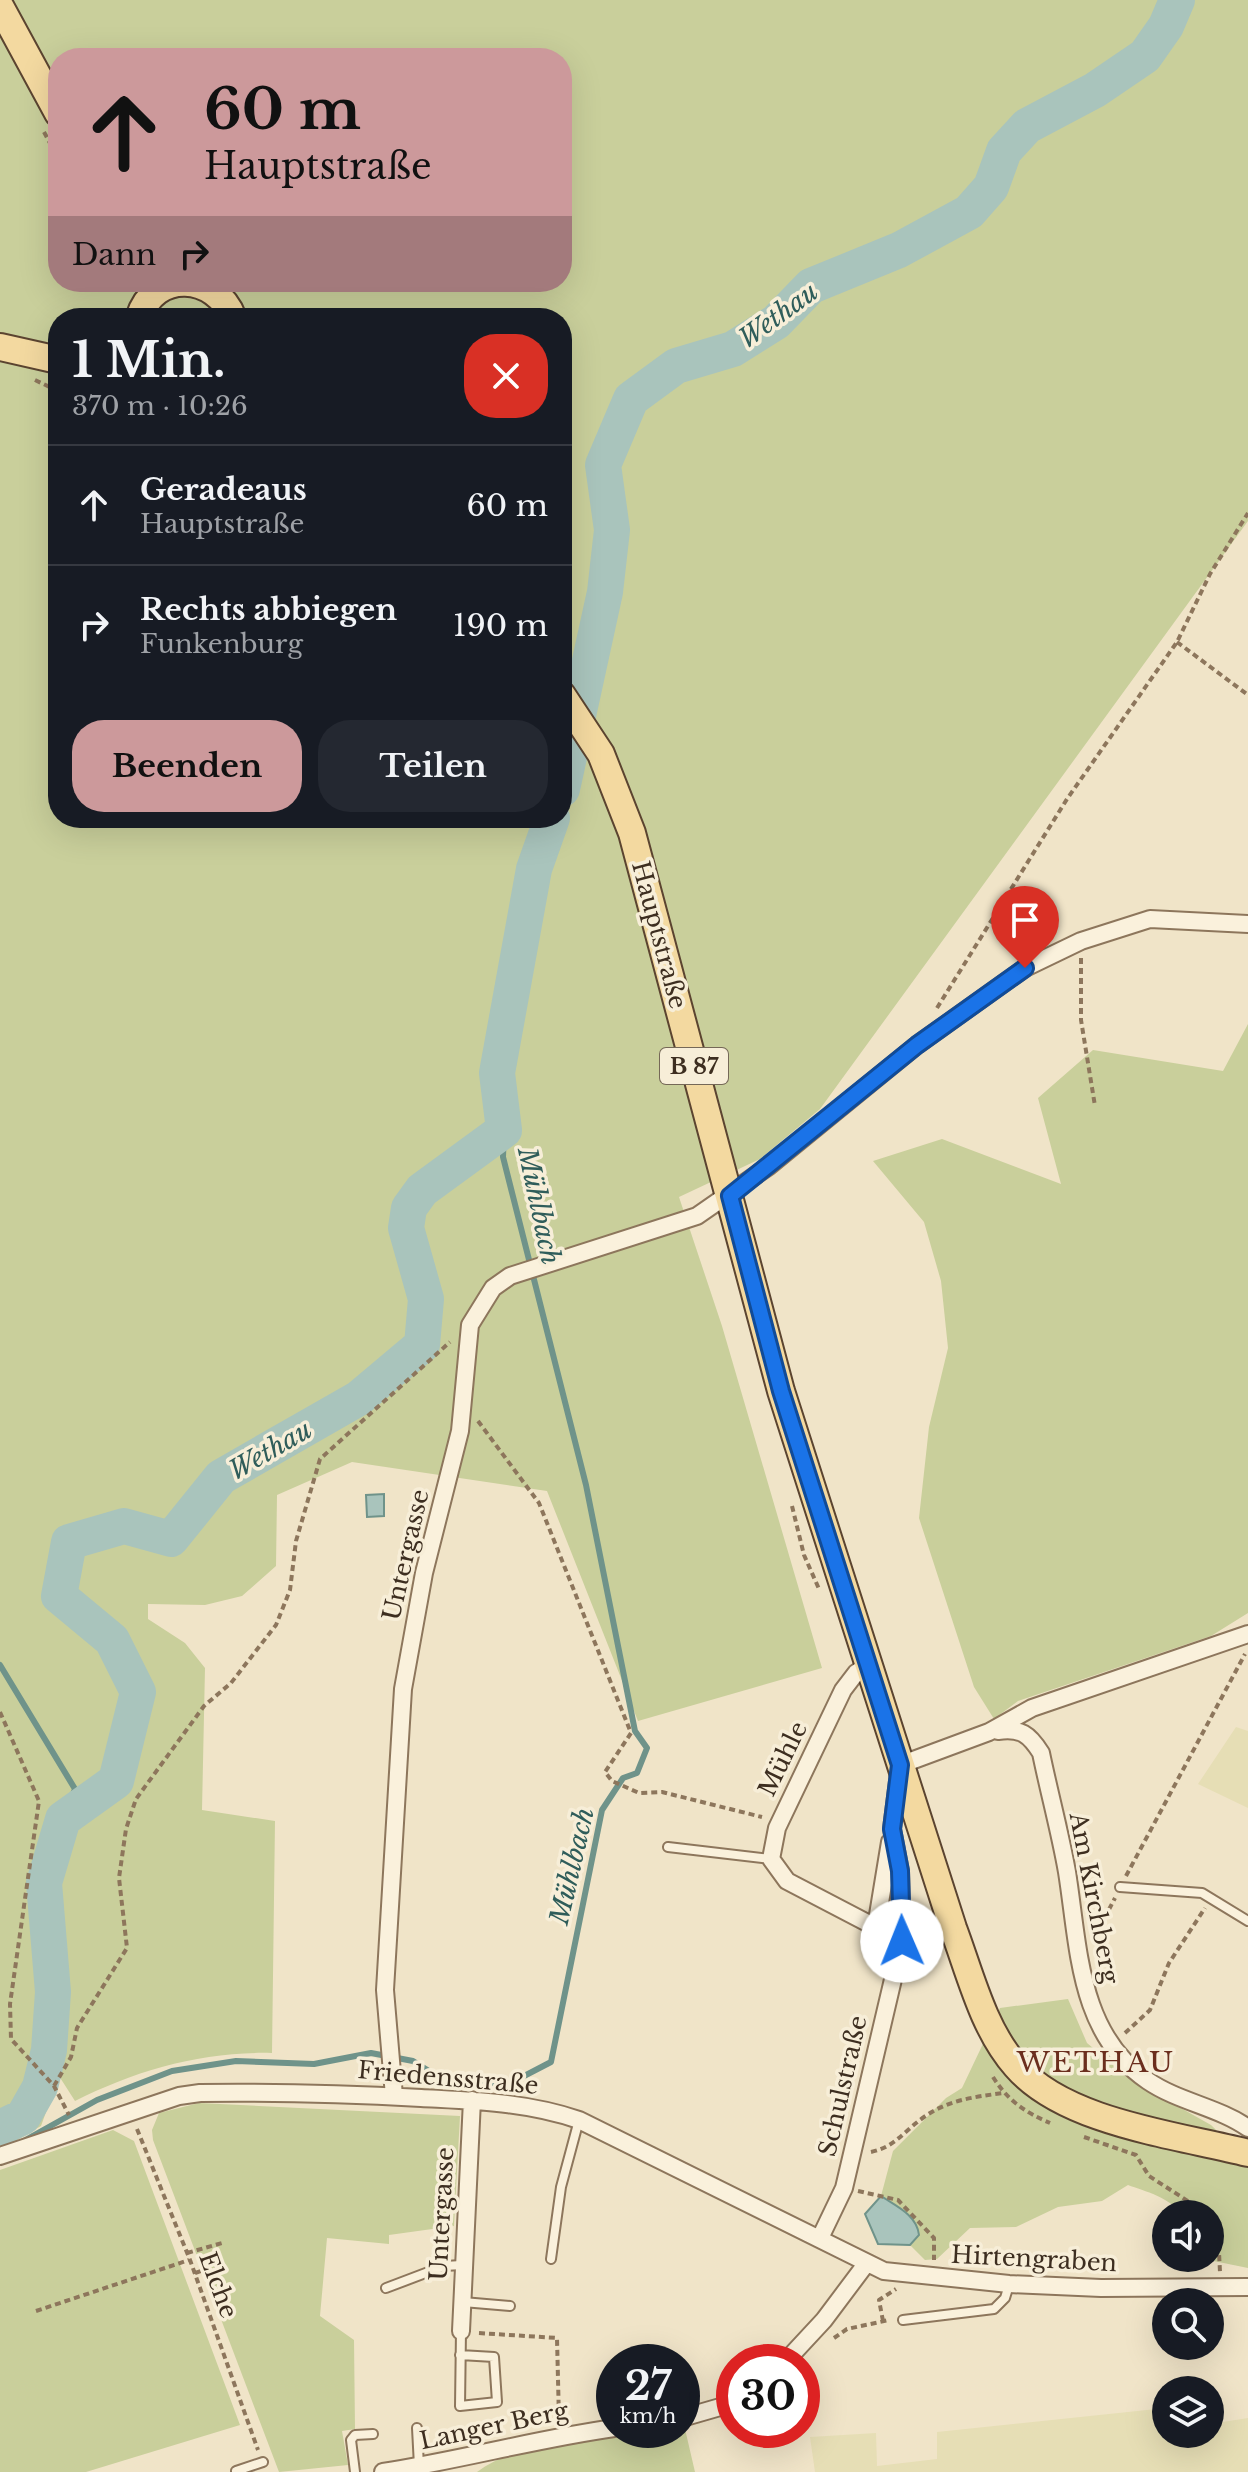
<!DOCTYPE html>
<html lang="de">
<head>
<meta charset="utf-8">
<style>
	:root { --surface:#171b24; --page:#242831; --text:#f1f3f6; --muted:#9ea1a6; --line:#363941; --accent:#cc999b }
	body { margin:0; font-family:"Libre Baskerville",serif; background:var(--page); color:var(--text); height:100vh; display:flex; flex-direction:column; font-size:30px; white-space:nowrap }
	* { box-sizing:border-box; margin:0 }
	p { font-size:26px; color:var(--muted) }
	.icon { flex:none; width:44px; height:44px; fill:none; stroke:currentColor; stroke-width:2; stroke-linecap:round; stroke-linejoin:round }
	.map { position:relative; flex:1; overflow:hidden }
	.sheet { position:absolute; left:48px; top:308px; width:524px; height:520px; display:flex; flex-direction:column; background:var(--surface); border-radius:32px; box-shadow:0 8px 32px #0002 }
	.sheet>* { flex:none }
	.guide { position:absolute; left:48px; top:48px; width:524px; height:244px; border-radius:32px; box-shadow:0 8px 32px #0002; background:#cc999b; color:#111; overflow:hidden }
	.buttons { position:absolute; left:1152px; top:2200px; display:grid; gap:16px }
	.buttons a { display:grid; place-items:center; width:72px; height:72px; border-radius:50%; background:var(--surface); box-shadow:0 8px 32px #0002; font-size:40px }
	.speed { position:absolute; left:596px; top:2344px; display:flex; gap:16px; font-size:40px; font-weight:700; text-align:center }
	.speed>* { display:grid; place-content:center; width:104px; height:104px; border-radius:50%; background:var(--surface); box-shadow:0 8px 32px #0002; line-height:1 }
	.speed small { font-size:20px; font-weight:400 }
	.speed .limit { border:12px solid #d22; background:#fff; color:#111 }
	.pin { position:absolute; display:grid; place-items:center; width:68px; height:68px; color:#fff; margin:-82px -34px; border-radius:50% 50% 50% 0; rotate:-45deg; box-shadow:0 0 8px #0007 }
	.pin .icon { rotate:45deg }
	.me { position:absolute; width:88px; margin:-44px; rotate:359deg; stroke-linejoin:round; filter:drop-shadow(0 0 6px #0008) }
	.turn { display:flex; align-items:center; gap:28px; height:168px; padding:0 24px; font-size:36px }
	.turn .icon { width:104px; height:104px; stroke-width:2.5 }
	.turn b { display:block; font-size:56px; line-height:68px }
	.then { display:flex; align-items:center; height:76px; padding:0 24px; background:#0003; gap:16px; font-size:30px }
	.round { display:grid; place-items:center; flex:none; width:84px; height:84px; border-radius:32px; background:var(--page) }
	.overview { display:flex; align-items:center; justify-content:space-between; height:136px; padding:0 24px }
	h1 { font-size:48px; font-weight:700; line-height:60px }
	.button { display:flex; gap:16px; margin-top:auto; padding:16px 24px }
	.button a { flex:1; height:92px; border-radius:32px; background:var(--accent); color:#111; font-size:32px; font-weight:700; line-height:92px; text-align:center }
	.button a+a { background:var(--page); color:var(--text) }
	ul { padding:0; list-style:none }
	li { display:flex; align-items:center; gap:24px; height:120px; padding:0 24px; border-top:2px solid var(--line) }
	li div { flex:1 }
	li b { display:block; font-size:30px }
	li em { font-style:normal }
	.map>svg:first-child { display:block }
</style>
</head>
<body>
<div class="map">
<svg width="1248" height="2472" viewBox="0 0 1248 2472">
	<rect width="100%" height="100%" fill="#f0e4c8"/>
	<path fill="#e6deb5" d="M1236,1727L1248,1731V1808L1198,1784Z
		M1166,2408V2434H1210V2424L1248,2418V2472H815L810,2437L876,2433L877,2466L937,2459V2432Z"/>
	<path fill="#c9cf9b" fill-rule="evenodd" d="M0,0H1248V521L820,1109L760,1159L679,1197L722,1326L822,1668L638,1721L547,1491L352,1462L277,1495L276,1566L242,1596L205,1605L148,1604V1619L185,1643L205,1668L202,1810L275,1821L272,2053C203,2051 136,2070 75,2101L59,2076L41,2126L0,2150ZM58,58H562V282H58ZM58,318H562V818H58Z
		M1248,1024V1613L1211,1636L1018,1701L994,1719L974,1687L919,1518L929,1427L948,1348L941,1281L924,1222L873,1161L942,1139L1061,1184L1038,1098L1093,1050L1223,1071Z
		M1068,1999L1087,2043L1131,2080L1211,2125L1248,2161V2268L1199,2258H1210V2214H1180C1172,2198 1144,2191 1128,2185L1102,2201L1058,2207L1016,2227L970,2228L937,2259L925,2260L910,2245L919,2235L911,2216L881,2196L893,2151L946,2098L962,2088L1000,2008Z
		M199,2103L460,2116L454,2226L389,2235V2244L327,2238L320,2316L354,2340L355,2429L342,2431L348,2465L279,2472L153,2140L152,2130L159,2113Z
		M113,2130L134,2141L240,2425L86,2472H0V2170Z
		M685,2429L695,2472H477C530,2433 622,2439 685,2429Z"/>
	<path fill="#a9c4bc" stroke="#6f938a" stroke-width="2" d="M384,1494V1516L367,1517L366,1495Z
		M881,2196C896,2206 917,2215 919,2235L910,2245L878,2244L865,2214Z"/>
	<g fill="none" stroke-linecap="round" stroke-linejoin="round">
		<path stroke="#6f938a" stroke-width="6" d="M0,1665L75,1789L63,1819
			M0,2146L20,2143L97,2100L172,2071L236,2061L314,2064L371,2053L413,2061L440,2078L456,2083L503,2087L551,2062L602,1810L623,1778L637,1773L647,1748L635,1731L586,1485L503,1157L504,1130"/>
		<path stroke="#a9c4bc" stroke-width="36" d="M562,789L605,592L612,530L603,465L631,399L676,366L733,349L776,322L811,286L899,250L969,212L991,187L1004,151L1027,126L1095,90L1145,56L1166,26L1177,0
			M0,2128L23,2117L40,2087L49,2050L53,1992L44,1883L63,1819L116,1781L138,1692L112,1640L59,1596L69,1542L124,1526L171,1539L221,1477L359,1398L422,1345L426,1299L406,1228L409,1208L422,1190L504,1130L497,1073L534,869L552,818"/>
		<defs>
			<path id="service" d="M668,1847L771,1859
				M1120,1887L1202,1893L1248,1921
				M551,2259L561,2187L579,2120
				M386,2288L444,2266L462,2265
				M463,2302L510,2306
				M903,2320L994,2309L1005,2298L1009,2285
				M460,2355L494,2357L497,2402L460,2406L461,2331
				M417,2428L419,2466
				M236,2471L263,2462
				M355,2472L351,2440L355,2435L373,2434"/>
			<path id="minor" d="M868,1665L856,1673L843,1690L777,1828L771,1859L787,1881L902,1941
				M998,1731C1021,1728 1029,1734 1041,1753C1049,1792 1060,1832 1067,1872C1079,1947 1078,2034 1148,2081C1179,2102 1218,2107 1248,2128
				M876,1927L890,1842
				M394,2096L385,1990L403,1689L424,1573L460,1431L470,1325L493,1288L510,1276L697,1216L769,1166L917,1045L1025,968L1081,941L1150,919L1248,924
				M0,2156L179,2096L200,2093C274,2092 348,2094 421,2098C475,2101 527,2102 579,2120L884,2271L1009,2284L1101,2288L1248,2287
				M820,2238L844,2188L902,1941L900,1871L892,1829L900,1765L989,1732L1032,1708L1248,1634
				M461,2331L472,2100
				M785,2362L824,2320L866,2264
				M682,2418L734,2403
				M383,2472C461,2460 536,2439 614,2428"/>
			<path id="primary" d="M0,6L58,113
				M139,318C154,269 216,273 233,318
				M0,347L58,360
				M562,695L601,754L632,833L781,1391L953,1928C970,1973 983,2029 1016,2066C1065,2123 1178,2135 1248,2153"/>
		</defs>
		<use href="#service" stroke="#8d765c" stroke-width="12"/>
		<use href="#minor" stroke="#8d765c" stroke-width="20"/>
		<use href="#primary" stroke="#5b4430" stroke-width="30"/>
		<path stroke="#8d765c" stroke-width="4" stroke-dasharray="6 4" stroke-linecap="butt" d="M44,132L58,158
			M35,380L58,391
			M1177,642L1248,695
			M1081,958V1020L1095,1106
			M937,1008L1067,799L1177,642L1210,574L1248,513
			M478,1421L539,1503L631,1733L605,1772L612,1781L639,1793L662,1792L762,1817
			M792,1506L804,1555L819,1589
			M0,1712L39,1801L10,2004L11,2039L54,2086L69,2115
			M1126,1876L1245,1654
			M1095,1936L1115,1898
			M1125,2033L1150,2010L1169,1963L1205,1908
			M993,2077C1008,2101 1025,2112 1050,2123
			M54,2086L71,2057L77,2028L127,1948L119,1878L126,1829L136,1799L204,1706L231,1683L276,1625L290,1590L296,1541L320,1459L450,1342
			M137,2129L190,2260L258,2450
			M1084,2137L1136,2155L1149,2176L1208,2214
			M871,2152C895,2147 904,2131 924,2117C948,2100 974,2097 1003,2093
			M858,2191L898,2200L934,2238V2260
			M1210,2217L1218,2233L1220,2272
			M187,2253L222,2243
			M195,2273L216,2266
			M36,2311L189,2260
			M883,2321L879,2300L896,2289
			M479,2333L557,2338L559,2420
			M834,2338L847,2329L889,2320"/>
		<use href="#service" stroke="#faf1dc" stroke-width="8"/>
		<use href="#minor" stroke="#faf1dc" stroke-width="16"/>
		<use href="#primary" stroke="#f3d9a0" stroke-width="26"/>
	</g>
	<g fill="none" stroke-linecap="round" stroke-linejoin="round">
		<defs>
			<path id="route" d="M902,1941L900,1871L892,1829L900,1765L781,1391L730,1196L917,1045L1025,968"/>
		</defs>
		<use href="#route" stroke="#114b97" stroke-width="20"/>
		<use href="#route" stroke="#1a73e8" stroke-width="14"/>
	</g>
	<g text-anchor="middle" stroke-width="7" stroke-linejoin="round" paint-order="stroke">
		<rect fill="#f7eed8" stroke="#756857" stroke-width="2" x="660" y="1048" width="68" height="36" rx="6"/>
		<g font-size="22" font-weight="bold" fill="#3d2e20">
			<text x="694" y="1074">B 87</text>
		</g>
		<g font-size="24" fill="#3d2e20" stroke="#f7eed8">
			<text transform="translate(659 935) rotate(75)" y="8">Hauptstraße</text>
			<text transform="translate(406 1555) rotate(-77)" y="8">Untergasse</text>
			<text transform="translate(783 1759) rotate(-64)" y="8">Mühle</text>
			<text transform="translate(1094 1898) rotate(79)" y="8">Am Kirchberg</text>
			<text transform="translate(448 2078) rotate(5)" y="8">Friedensstraße</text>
			<text transform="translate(843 2086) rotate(-77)" y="8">Schulstraße</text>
			<text transform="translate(442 2214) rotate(-87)" y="8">Untergasse</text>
			<text transform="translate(1034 2259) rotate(3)" y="8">Hirtengraben</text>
			<text transform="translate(218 2285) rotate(70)" y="8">Elche</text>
			<text transform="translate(494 2426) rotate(-12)" y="8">Langer Berg</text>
		</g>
		<g font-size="26" font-style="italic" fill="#2f5d5a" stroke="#f7eed8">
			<text transform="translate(778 315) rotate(-36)" y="9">Wethau</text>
			<text transform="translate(539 1206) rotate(78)" y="9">Mühlbach</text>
			<text transform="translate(270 1450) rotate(-30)" y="9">Wethau</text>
			<text transform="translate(572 1866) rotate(-77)" y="9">Mühlbach</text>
		</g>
		<g font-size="28" letter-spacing="2" fill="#6b2e1e" stroke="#f7eed8">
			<text x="1096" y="2072">WETHAU</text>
		</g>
	</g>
</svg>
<div class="buttons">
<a><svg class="icon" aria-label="sound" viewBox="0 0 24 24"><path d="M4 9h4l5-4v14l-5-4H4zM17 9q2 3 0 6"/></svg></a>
<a><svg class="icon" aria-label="search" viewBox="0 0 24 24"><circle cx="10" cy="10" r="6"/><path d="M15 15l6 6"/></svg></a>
<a><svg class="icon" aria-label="layers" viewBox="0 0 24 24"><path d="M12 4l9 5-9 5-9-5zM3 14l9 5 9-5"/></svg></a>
</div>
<div class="speed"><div>27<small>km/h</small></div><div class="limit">30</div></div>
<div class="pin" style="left:1025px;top:968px;background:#d93025"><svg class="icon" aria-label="arrive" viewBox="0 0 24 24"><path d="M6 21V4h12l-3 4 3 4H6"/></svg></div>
<svg class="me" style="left:902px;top:1941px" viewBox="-20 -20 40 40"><circle r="19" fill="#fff"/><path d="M0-13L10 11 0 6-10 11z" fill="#1a73e8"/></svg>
<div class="guide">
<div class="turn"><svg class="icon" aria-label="ahead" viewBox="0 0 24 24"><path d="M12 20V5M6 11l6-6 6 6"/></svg><div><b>60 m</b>Hauptstraße</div></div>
<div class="then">Dann<svg class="icon" aria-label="right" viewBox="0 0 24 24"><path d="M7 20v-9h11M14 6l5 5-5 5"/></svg></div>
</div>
<section class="sheet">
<div class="overview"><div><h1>1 Min.</h1><p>370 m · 10:26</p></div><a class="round" style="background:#d93025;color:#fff"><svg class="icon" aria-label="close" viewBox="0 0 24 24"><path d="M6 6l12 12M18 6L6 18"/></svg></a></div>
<ul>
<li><svg class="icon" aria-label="ahead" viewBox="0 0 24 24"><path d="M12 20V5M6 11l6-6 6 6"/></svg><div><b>Geradeaus</b><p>Hauptstraße</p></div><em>60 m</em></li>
<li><svg class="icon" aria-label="right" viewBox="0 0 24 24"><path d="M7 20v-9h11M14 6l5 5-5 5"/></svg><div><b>Rechts abbiegen</b><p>Funkenburg</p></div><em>190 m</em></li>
</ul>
<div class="button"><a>Beenden</a><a>Teilen</a></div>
</section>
</div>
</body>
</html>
